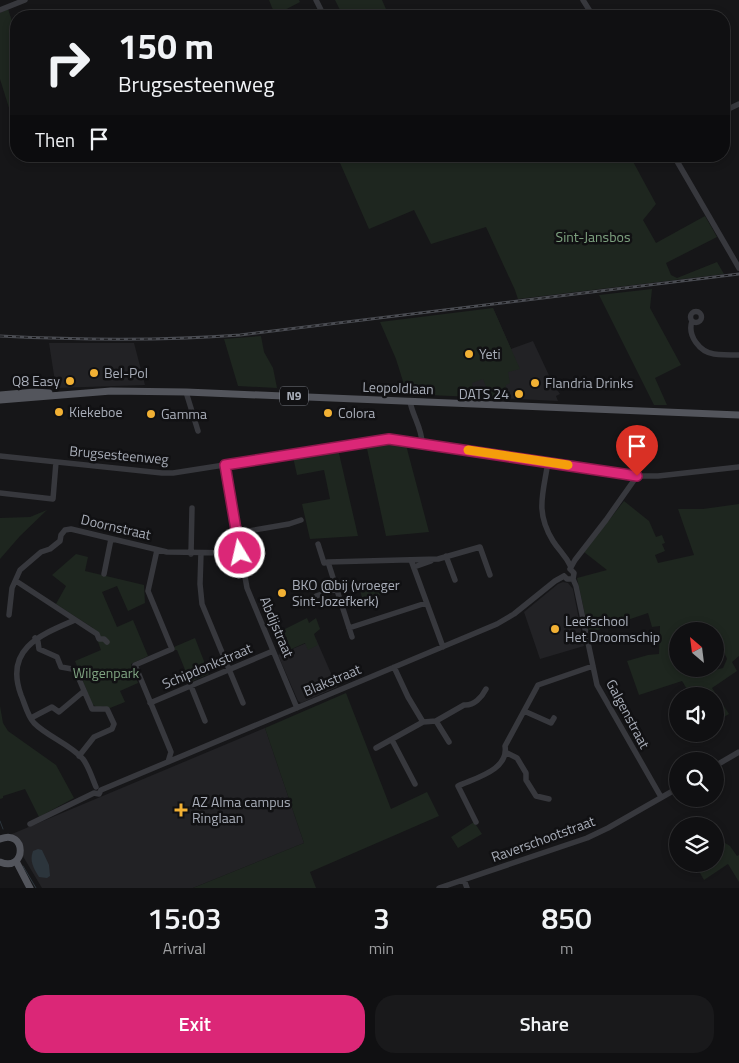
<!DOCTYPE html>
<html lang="en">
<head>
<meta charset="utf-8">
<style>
	:root { --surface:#101012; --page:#19191b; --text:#f1f3f6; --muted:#9c9d9f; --line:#303032; --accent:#db2777 }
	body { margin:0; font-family:"Titillium Web",sans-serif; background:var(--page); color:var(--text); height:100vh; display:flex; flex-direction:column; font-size:19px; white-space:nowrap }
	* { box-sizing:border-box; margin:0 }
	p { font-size:16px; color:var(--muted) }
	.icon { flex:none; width:28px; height:28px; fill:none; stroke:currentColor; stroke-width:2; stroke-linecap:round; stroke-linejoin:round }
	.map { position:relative; height:888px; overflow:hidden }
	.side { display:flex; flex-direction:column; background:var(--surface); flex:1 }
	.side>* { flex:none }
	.guide { position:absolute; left:10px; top:10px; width:720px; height:152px; border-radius:20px; box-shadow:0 2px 8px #0003,0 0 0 1px var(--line); background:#101012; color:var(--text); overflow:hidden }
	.needle { width:32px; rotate:332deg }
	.controls { position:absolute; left:669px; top:622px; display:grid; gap:10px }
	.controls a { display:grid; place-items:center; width:55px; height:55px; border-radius:50%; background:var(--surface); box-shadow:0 2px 8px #0003,0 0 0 1px var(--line); font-size:25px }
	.pin { position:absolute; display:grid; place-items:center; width:42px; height:42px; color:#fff; margin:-51px -21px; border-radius:50% 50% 50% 0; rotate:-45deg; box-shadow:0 0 5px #0007 }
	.pin .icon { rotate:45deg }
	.me { position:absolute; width:55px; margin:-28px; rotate:351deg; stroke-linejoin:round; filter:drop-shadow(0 0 4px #0008) }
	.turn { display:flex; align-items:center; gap:18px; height:105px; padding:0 25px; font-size:22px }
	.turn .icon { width:65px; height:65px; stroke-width:2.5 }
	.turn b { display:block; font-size:35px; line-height:42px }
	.then { display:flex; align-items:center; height:48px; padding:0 25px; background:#0003; gap:10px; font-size:19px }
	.eta { display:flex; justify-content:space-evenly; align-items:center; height:85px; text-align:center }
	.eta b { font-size:30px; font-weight:600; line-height:35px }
	.cta { display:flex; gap:10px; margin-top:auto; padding:10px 25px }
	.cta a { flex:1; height:58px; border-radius:20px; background:var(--accent); color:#fff; font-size:20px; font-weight:600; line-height:58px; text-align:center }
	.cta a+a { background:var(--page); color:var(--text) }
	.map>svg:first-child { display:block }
</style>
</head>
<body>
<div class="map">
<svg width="739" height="888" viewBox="0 0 739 888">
	<rect width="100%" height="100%" fill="#161618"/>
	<path fill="#222225" d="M493,308L511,349L533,341L553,384L560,394L556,396L558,401L474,397V391L469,377Z
		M49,343H134L145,385L56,388Z
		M563,582L568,583L573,589L584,646L540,659L524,612L558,584Z
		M316,639L337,687L301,703L298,701L278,655Z
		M265,728L304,843L193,888H42L21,853L12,834Z"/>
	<path fill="#1e261f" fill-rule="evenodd" d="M269,0H299L300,2L275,15Z
		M335,0H382L389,16H345L342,9L340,10Z
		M8,9L16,33L15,127L0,79V13Z
		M337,156H630L656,204L643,220L656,243L705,216L717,237L666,263L671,275L677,278L717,262L724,274L518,299L515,290L486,227L431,244L414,210L369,229Z
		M652,289L650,308L681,365L655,378L667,405H654L599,295Z
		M493,308L520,369L508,372L510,383L506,385L505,399H491L483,379L472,383L474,397L407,394L396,359L380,322Z
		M261,336L264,352L273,368L277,388L238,386L224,339Z
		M390,442L406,445L429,532L386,536L366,444Z
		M338,449L358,536L310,539L302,504L330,499L324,470L297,475L293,457Z
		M624,501L649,521L656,537L662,535L665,543L662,544L665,551L655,555L658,563L694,555L678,509H703L739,504V656L732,662L737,671L712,688L729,714L715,722V696H686L690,694L682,681L639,695L627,661L648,655L659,654L660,626L652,627L648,613L589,633L577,578L607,570L584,552ZM678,631H715V660L724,652L727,659L723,668L715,670L678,669Z
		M47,510L20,536L0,559V518L30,517Z
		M76,554L88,557L85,571L144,585L145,603L128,611L117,586L102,592L117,627L133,620L148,656L131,664L138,683L120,691L125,702L110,708L103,706L98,708L92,704L75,661L101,650L93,628L56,604L66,586L52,575Z
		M395,580L398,589L363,601L358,583Z
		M307,618L309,623L316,618L320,629L314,634L318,645L308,650L305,643L287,651L279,632Z
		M195,638L209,674L190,682L177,650H175L174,647Z
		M346,693L391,809L427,792L439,816L310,872L316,888H193L304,843L265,728Z
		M0,706L3,723L8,731L56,765L74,798L39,817L25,789L3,796V798L0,799Z
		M474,822L482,834L458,848L451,837Z
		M715,837L730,846L737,856L739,855V882L728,864L704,880L695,864H715Z"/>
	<path fill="#2c353c" d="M38,849L42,850L49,865L50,876L47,878L39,877C34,869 29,861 33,851Z"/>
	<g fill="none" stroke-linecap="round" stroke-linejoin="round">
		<path stroke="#2c353c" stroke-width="1" d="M0,821L3,829
			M23,866L36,888"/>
		<path stroke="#37383d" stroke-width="5.5" d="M316,0L324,16
			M583,0L593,16
			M0,10L25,0
			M724,111L739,104
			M674,156L739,268
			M690.5 317a5.5 5.5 0 1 1 11 0a5.5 5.5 0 1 1-11 0Z
			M692,321C687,336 700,352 714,354C722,355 731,355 739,355
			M186,392L198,431
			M410,401C412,415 422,428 422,443
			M0,456L162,473H173L389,439L637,476H658L739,467
			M548,462C543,494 535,512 553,541C560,552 565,554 571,567
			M225,465L247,588L297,708
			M0,493L53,499L56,462
			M237,533L289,524L301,520
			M318,544L324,563L328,562L352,637
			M157,550L148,591L172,649L135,665L171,752L168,762
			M201,553L200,584L202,604L243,703
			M191,554L192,508
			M446,556L455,580
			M411,560L443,647
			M328,562L438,559L480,547L490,575
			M414,567L431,561
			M570,569L575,560L606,520L637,476
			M104,574L111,539
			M564,576L567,579H573L574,573L570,569
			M573,579L576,586L597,685L661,797
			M16,581L97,634L99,639H104L107,642
			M316,596L336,589
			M9,615L12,588L20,570L41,552L50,549L60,541L61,535L65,530L71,529L167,552L240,553
			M75,620C40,635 4,649 21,695C25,704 27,715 34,723C48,737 70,744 83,759C89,767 92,778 96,787
			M349,628L426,603
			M35,638L38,642L39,649L57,657L61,667L72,669L76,672L92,709H107L114,724L112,729L94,737L79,756
			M191,686L205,721
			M150,703L273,651
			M524,711L551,723L554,718
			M31,718L52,707L59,712L84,691
			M436,721L449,742
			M423,722L436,721L464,705C474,706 482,697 486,689
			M392,740L415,784
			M376,748L423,722L408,697L394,667
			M507,753L517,758L526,773V780L536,796L549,799
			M715,766L739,752
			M476,822L458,786C475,778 509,770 505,746L538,685L593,666
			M30,824L94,793L99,794L101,790L497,624L514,614L555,581L564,576
			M464,880L467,888
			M439,888L587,838L608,828L678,788"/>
		<path stroke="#53555c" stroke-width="7" d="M0,395L35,392L49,393
			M0,400L111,391L186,392L739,415
			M0,839C27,828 27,873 0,862
			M16,861L30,888"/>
		<defs>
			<path id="rail" d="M0,336C80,340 160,341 240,335L739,274"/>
		</defs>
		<use href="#rail" stroke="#4a4c52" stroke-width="3"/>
		<use href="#rail" stroke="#111113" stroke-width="1" stroke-dasharray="4" stroke-linecap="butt"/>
	</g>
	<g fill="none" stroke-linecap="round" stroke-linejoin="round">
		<defs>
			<path id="route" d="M240,553L225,465L389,439L637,476"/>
		</defs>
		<use href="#route" stroke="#8e194d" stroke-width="12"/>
		<use href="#route" stroke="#db2777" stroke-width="9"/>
		<path stroke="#f59e0b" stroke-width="9" d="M468,450L568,465"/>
	</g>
	<g fill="#f2b134" stroke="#111113" stroke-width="2">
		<circle cx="469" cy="354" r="5"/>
		<circle cx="94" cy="373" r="5"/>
		<circle cx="70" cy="381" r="5"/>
		<circle cx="535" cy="383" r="5"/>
		<circle cx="519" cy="394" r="5"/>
		<circle cx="59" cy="412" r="5"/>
		<circle cx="328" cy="413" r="5"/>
		<circle cx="151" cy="414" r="5"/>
		<circle cx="282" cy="593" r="5"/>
		<circle cx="555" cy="629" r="5"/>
		<path d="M178.5 802.5h5v5h5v5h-5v5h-5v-5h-5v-5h5z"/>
	</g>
	<g text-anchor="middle" stroke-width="5" stroke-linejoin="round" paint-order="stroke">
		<rect fill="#111113" stroke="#7b7e86" stroke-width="1" x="280" y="386.5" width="28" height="19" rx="4"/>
		<g font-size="12" font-weight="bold" fill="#a8adb8">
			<text x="294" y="400">N9</text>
		</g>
		<g font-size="14" fill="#7fa381" stroke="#111113">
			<text x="593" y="242">Sint-Jansbos</text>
			<text x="106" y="678">Wilgenpark</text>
		</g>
		<g font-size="14" fill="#a8adb8" stroke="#111113" text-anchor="start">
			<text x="479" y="359">Yeti</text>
			<text x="104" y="378">Bel-Pol</text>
			<text x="60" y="386" text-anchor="end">Q8 Easy</text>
			<text x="545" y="388">Flandria Drinks</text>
			<text x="509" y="399" text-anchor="end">DATS 24</text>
			<text x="69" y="417">Kiekeboe</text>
			<text x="338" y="418">Colora</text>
			<text x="161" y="419">Gamma</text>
			<text x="292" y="590">BKO @bij (vroeger<tspan x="292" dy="16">Sint-Jozefkerk)</tspan></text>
			<text x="565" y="626">Leefschool<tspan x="565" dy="16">Het Droomschip</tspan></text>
			<text x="192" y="807">AZ Alma campus<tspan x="192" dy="16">Ringlaan</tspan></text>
		</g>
		<g font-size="14" fill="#a8adb8" stroke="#111113">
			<text transform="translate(398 388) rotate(2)" y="5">Leopoldlaan</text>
			<text transform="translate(119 455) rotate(5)" y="5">Brugsesteenweg</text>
			<text transform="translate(116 527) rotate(13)" y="5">Doornstraat</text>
			<text transform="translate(277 627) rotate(67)" y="5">Abdijstraat</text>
			<text transform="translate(207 666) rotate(-23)" y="5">Schipdonkstraat</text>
			<text transform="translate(332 680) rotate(-23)" y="5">Blakstraat</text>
			<text transform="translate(628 714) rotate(62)" y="5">Galgenstraat</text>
			<text transform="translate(543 839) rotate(-20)" y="5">Raverschootstraat</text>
		</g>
	</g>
</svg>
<div class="controls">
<a><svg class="needle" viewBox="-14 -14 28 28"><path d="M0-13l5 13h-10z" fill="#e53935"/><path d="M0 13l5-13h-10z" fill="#9c9d9f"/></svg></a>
<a><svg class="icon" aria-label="sound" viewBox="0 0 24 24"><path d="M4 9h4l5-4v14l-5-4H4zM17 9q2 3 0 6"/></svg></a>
<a><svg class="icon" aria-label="search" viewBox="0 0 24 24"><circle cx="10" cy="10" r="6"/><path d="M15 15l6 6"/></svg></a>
<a><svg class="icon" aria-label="layers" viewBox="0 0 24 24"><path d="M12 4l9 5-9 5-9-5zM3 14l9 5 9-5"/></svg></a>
</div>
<div class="pin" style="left:637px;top:476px;background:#d93025"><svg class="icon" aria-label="arrive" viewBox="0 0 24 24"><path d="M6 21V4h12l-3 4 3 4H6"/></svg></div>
<svg class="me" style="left:240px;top:553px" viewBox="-20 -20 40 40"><circle r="17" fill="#db2777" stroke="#fff" stroke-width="3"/><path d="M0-11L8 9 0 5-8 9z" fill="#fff"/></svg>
<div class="guide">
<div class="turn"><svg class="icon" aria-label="right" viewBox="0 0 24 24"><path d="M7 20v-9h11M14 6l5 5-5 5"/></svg><div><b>150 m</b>Brugsesteenweg</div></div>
<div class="then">Then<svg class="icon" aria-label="arrive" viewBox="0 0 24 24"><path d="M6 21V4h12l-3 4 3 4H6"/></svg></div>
</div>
</div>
<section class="side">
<div class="eta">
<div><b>15:03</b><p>Arrival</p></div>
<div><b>3</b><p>min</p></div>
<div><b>850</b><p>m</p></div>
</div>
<div class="cta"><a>Exit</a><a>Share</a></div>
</section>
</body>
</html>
